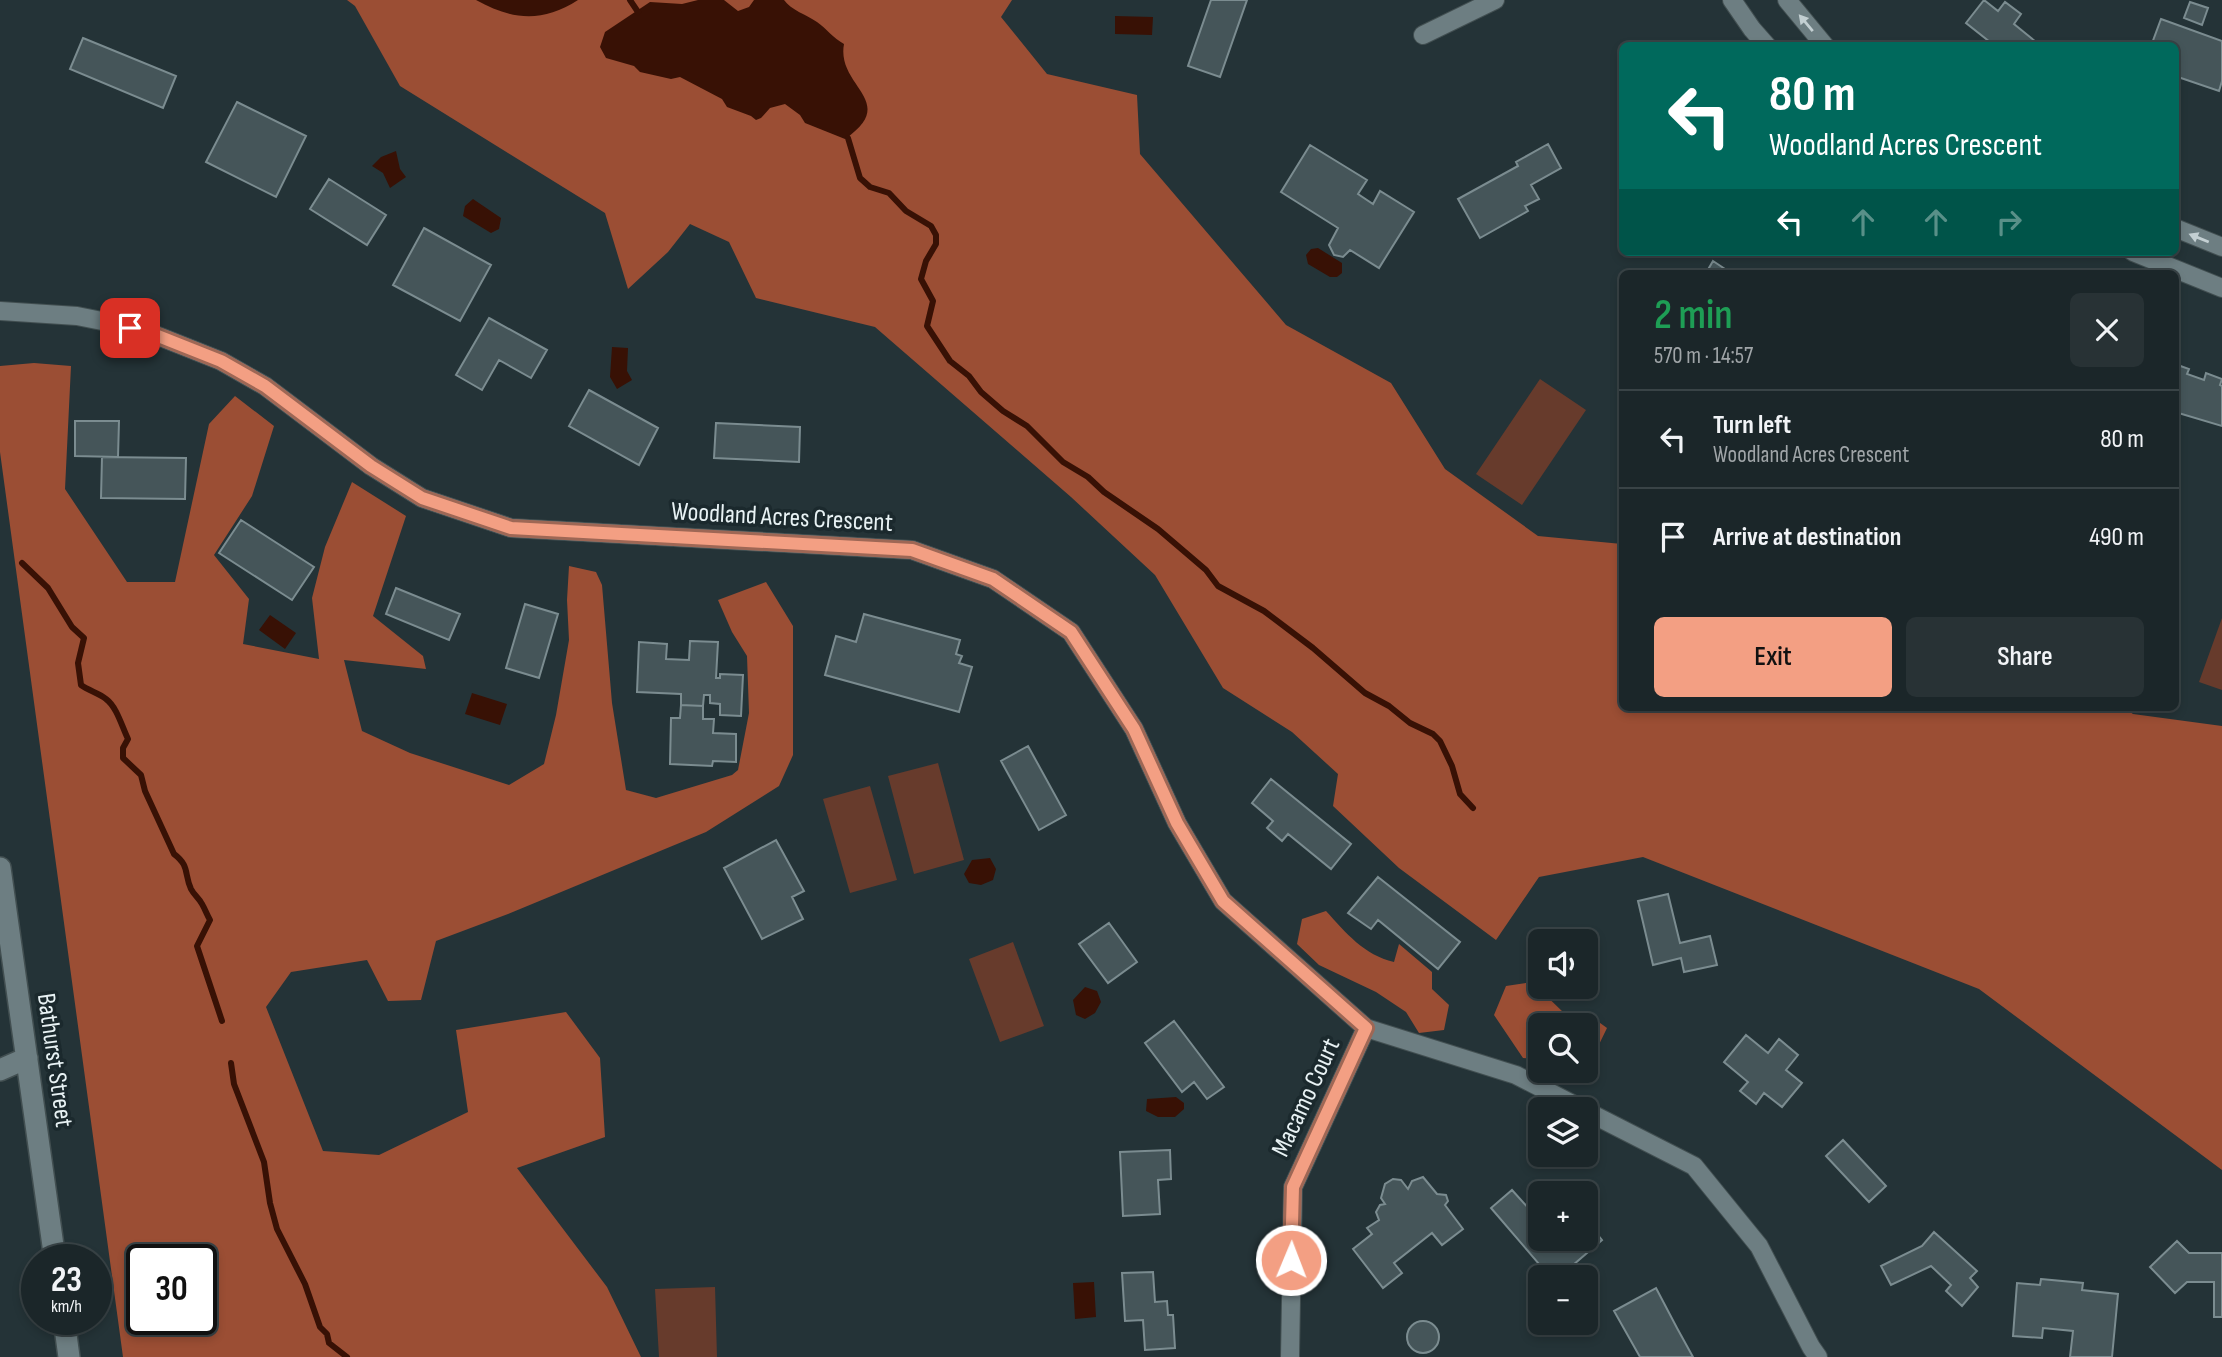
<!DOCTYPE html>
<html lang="en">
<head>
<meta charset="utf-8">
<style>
	:root { --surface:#1b2629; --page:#283235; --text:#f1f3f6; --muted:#a0a5a8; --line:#394346; --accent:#f39f83 }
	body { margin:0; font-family:"Sofia Sans Condensed",sans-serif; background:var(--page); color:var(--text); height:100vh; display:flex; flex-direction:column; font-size:26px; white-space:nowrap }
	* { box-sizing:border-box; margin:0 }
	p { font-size:23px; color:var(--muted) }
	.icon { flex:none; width:38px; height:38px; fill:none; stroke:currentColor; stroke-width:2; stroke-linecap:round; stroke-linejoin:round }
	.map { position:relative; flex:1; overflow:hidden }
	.panel { position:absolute; left:1619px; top:270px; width:560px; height:441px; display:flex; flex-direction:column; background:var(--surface); border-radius:10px; box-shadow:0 4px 10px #0003,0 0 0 2px var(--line) }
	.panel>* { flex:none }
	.hud { position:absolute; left:1619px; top:42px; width:560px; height:214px; border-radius:10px; box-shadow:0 4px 10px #0003,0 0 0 2px var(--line); background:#00695c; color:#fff; overflow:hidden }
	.tools { position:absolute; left:1528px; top:929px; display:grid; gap:14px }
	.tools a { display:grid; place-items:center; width:70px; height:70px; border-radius:10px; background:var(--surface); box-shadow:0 4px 10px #0003,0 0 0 2px var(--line); font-size:35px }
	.speed { position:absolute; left:21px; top:1244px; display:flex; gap:14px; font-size:35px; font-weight:700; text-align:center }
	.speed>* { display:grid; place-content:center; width:91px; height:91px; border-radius:50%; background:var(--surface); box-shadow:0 4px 10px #0003,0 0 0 2px var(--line); line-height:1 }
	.speed small { font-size:18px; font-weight:400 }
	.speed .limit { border:4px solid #111; border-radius:10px; background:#fff; color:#111 }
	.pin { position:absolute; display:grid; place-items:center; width:60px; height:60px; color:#fff; margin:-30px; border-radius:14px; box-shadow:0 4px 10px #0006 }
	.me { position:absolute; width:77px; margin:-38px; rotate:1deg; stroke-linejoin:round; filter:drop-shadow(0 0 5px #0008) }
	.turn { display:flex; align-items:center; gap:24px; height:147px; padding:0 35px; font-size:32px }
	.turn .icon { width:91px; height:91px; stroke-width:2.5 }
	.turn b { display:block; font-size:49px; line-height:60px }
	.lanes { display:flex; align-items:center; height:66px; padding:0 35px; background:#0003; justify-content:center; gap:35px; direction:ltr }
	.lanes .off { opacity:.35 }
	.round { display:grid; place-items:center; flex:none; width:74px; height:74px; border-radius:10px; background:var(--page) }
	.summary { display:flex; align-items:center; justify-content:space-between; height:119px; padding:0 35px }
	h1 { font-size:42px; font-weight:600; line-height:52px; color:#1e9e55 }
	.action { display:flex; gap:14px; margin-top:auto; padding:14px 35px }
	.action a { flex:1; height:80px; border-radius:10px; background:var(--accent); color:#111; font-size:28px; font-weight:600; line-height:80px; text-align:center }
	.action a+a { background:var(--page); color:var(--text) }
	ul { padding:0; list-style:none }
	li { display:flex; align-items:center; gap:21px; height:98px; padding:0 35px; border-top:2px solid var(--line) }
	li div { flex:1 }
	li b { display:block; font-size:26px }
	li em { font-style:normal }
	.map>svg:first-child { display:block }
</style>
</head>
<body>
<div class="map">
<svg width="2222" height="1357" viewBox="0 0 2222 1357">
	<rect width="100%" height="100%" fill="#243337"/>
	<path fill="#673b2c" d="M1540,379L1586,410L1522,505L1476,474Z
		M2222,618V690L2199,682Z
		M938,763L964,860L914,874L888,776Z
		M870,786L897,880L850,893L823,799Z
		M1013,942L1044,1026L1000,1042L969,959Z
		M715,1287L717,1357H659L655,1289Z"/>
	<path fill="#9b4e34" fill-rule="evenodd" d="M347,0H1012L1001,17L1047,74L1137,95L1140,154L1286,325L1391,383L1445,469L1538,536L1622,544V707H2123L2133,714L2222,726V1170L1979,989L1643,857L1539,877L1496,940L1399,868L1333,806L1338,774L1292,732L1223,688L1155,575L1071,497L875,327L756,298L729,242L690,224L668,252L628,289L605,213L400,86L355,6Z
		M34,363L71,366L65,489L127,582H175L209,424L235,396L274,426L252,496L214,555L249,599L243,644L319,659L312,598L325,547L352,482L406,516L373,616L423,656L426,669L344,660L362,731L410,753L509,785L544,764L556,715L569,640L567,600L569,566L596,572L602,585L612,703L626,790L656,798L732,775L738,770L749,713L747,656L732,632L718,600L766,582L793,626V755L779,786L706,832L508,914L436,941L421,1000L388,1001L367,960L291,972L266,1007L323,1151L379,1155L468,1112L456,1030L566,1012L600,1058L605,1137L517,1168L607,1287L641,1357H123L0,452V366ZM142,1260H201V1320H142Z
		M1326,911C1346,933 1364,955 1394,962L1399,944L1432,972V989L1449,1005L1444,1030L1419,1033L1406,1012L1376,992L1319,965L1297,944L1302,919Z
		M1532,982L1565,1014L1596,1020L1607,1028L1590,1063H1586V1026H1540V1060L1523,1058L1494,1015L1506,986Z"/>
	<path fill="#381105" d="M476,0H578C542,23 512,20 476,0Z
		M698,0H724L738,11L749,7L754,0H784C791,10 807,15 817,22C827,29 833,38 844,44C836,87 900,101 845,139L805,123L800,115L785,104L770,108L761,118L756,120L751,116L727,107L722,99L680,77L671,79L640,72L634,66L606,58L600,47L605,32L650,2L682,4Z
		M1115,16L1153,17L1152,35L1115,34Z
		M396,151L400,169L406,177L390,188L383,173L372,166L381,157Z
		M473,199L501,218L499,229L491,233L463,216L465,206Z
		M1318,248L1342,263V273L1337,277H1330L1308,264L1306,255L1311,249Z
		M612,347L628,348L627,371L632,380L617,389L610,377Z
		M270,615L296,633L285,649L259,630Z
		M472,693L507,704L500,725L465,714Z
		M990,858L996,869L993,880L981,885L969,883L964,874L972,860Z
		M1085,987L1097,991L1101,1002L1095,1013L1085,1019L1076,1015L1073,1000Z
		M1176,1097L1184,1103V1109L1175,1117H1158L1146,1111L1147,1099Z
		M1094,1282L1096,1317L1075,1319L1073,1283Z"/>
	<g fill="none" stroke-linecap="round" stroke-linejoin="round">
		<path stroke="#381105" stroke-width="6" d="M630,0L638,12
			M848,138L860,178L870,187L889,193L906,211L931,226L936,235V244L926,261L921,279L933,301L927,326L950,361L969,376L981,392L1003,411L1027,426L1063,462L1088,477L1104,492L1158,529L1206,570L1218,586L1264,611L1313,648L1365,693L1389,706L1410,723L1433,734L1440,741L1452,766L1460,794L1473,808
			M22,563L48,588L72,627L84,638L78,663L81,685C89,691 99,693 106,699C117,707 122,727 128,739L123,748V758L141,775L145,791L174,854C190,866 184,874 191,889C194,895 199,898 202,904C205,909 207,915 210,920L197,946L222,1021
			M231,1063L234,1084L264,1162L270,1203L277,1229L305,1284L320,1327L327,1334L329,1343L347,1357"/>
	</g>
	<path fill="#455559" stroke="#7b8c90" stroke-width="2" d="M1211,0H1247L1220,77L1188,66Z
		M1984,0L1998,11L2005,2L2021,14L2014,24L2041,46H1995L1966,23Z
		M2190,2L2208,8L2202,25L2184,18Z
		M2161,19L2222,41V81L2219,91L2175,76V46H2151Z
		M83,38L176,76L163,108L70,69Z
		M237,102L306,136L276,197L206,162Z
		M1548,144L1561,168L1531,185L1539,199L1525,206L1528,211L1480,238L1458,199L1518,166L1516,162Z
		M1310,145L1367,180L1358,194L1373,204L1380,191L1414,212L1379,268L1350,250L1343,257L1334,255L1329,245L1338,228L1281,192Z
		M329,179L386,215L367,245L310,209Z
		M424,228L491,265L460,321L393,285Z
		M1713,261L1731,273H1706Z
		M489,318L547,350L531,378L499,360L482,390L456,375Z
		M2175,364L2189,369L2187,374L2204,380L2206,373L2222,379L2220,385L2222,386V426L2175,412Z
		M589,390L658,428L639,465L569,426Z
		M75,421H119L118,457L75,456Z
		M716,423L800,427L799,462L714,458Z
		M102,457L186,458L185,499L101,498Z
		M241,520L314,567L292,600L219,553Z
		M396,588L460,614L449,640L386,614Z
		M525,604L558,614L539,678L506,668Z
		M864,614L960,640L956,654L962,656L959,663L972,667L959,712L825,675L836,636L856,642Z
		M690,641L718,642L716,678H720V674L743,675L741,716L720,715V704L710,703V695H704L703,706L681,705V694L637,692L639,642L667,644L666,659L689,660Z
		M681,705L703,706V719H714L713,733L736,734V762L713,761L712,766L670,764L671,718H680Z
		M1028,746L1066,815L1039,830L1001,761Z
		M1271,779L1351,844L1331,869L1288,834L1282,841L1267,828L1273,821L1252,803Z
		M776,840L804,891L792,897L803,919L762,939L724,868Z
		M1378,877L1460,942L1438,969L1378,920L1371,929L1348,913Z
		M1668,894L1680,943L1710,936L1717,965L1684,972L1681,958L1653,965L1638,901Z
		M1109,923L1137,962L1108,983L1079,944Z
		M1174,1021L1224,1087L1207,1099L1194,1082L1182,1092L1145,1043Z
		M1746,1035L1768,1053L1779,1039L1798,1055L1786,1070L1802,1083L1782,1107L1764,1093L1756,1104L1740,1091L1748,1082L1724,1062Z
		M1843,1140L1886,1186L1869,1202L1826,1156Z
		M1170,1150L1171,1179L1158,1180L1160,1214L1123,1216L1120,1152Z
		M1423,1177L1437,1194L1446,1195L1448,1201L1445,1205L1463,1229L1442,1245L1432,1233L1394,1263L1402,1273L1383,1288L1353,1249L1372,1234L1367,1228L1379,1220L1376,1212L1380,1205L1385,1204L1381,1198L1385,1184L1393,1179L1401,1180L1408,1189L1412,1181Z
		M1512,1190L1540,1221V1239H1586V1220L1602,1240L1558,1278H1551L1491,1208Z
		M1934,1232L1977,1271L1970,1278L1978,1287L1962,1306L1946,1291L1951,1285L1931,1266L1891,1285L1881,1266L1922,1246Z
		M2177,1241L2189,1253H2222V1317H2214V1282H2187L2175,1293L2150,1267Z
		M1153,1272L1155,1302L1167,1301L1168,1315H1173L1175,1348L1145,1350L1143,1320L1125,1321L1122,1273Z
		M2041,1279L2083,1283L2082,1290L2118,1294L2112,1357H2070L2073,1331L2043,1328L2042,1338L2013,1336L2017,1283L2040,1285Z
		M1656,1288L1677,1328L1693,1357H1640L1614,1311Z
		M1407 1337a16 16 0 1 1 32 0a16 16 0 1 1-32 0Z"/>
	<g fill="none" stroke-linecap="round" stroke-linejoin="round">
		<defs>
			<path id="street" d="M1732,0L1752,29L1767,46
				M1787,0L1825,46
				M1423,35L1495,0
				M2175,228L2222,247
				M2133,252L2222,288
				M0,311L77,316L107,322L153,334L221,361L265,386L371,466L422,498L511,528L912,550L993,579L1071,632L1134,729L1177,823L1223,901L1366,1028L1516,1075L1584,1110
				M1586,1111L1694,1166L1759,1246L1811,1347L1818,1357
				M1290,1357L1293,1187L1366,1028"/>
			<path id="secondary" d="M0,868L55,1260
				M0,1070L27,1058
				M64,1320L69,1357"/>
		</defs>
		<use href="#street" stroke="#424f51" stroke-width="20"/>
		<use href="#secondary" stroke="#424f51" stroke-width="24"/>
		<use href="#street" stroke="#6d7e82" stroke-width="18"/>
		<use href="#secondary" stroke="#6d7e82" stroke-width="21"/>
	</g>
	<defs><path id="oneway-solid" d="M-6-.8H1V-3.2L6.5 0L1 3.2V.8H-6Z" transform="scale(1.75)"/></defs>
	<g fill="#c3cfd2">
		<use href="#oneway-solid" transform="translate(1806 23) rotate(-130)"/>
		<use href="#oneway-solid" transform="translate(2199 238) rotate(-158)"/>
	</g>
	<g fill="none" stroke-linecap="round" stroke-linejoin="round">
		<defs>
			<path id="route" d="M130,328L153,334L221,361L265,386L371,466L422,498L511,528L912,550L993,579L1071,632L1134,729L1177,823L1223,901L1366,1028L1293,1187L1291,1260"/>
		</defs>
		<use href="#route" stroke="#9e6755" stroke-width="18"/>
		<use href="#route" stroke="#f39f83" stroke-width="12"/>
	</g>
	<g text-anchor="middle" stroke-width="7" stroke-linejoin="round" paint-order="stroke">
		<g font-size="26" fill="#e8f2f4" stroke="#1b292d">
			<text transform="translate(782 516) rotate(3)" y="9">Woodland Acres Crescent</text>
			<text transform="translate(56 1060) rotate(82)" y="9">Bathurst Street</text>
			<text transform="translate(1305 1097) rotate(-65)" y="9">Macamo Court</text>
		</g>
	</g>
</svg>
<div class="tools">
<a><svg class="icon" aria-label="sound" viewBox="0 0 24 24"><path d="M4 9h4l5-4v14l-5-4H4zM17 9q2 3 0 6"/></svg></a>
<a><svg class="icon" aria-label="search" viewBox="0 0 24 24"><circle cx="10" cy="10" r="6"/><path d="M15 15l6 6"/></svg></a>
<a><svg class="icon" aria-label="layers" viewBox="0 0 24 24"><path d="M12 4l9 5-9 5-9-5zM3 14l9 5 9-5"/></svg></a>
<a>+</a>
<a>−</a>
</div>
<div class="speed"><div>23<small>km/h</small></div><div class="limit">30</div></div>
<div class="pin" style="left:130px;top:328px;background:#d93025"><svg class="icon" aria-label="arrive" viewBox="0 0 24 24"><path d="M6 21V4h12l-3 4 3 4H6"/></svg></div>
<svg class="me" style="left:1291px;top:1260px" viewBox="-20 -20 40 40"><circle r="17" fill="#f39f83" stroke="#fff" stroke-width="3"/><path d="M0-11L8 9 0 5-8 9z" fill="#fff"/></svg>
<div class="hud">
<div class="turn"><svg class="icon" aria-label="left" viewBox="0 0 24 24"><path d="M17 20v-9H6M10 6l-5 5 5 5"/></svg><div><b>80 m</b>Woodland Acres Crescent</div></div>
<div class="lanes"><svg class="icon" aria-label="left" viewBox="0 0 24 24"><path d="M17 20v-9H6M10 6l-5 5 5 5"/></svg><svg class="icon off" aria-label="ahead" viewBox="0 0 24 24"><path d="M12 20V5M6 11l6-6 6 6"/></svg><svg class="icon off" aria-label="ahead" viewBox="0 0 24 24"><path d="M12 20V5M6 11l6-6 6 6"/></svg><svg class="icon off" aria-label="right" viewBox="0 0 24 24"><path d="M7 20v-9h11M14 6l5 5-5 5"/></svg></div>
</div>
<section class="panel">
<div class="summary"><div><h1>2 min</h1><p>570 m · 14:57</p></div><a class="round"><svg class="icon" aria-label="close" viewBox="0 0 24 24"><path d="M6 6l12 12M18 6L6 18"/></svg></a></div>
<ul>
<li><svg class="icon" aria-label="left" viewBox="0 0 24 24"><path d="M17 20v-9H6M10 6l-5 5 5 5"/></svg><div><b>Turn left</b><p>Woodland Acres Crescent</p></div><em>80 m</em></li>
<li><svg class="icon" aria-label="arrive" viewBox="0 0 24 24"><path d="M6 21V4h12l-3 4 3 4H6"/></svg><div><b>Arrive at destination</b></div><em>490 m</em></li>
</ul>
<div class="action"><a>Exit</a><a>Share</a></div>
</section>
</div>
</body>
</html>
